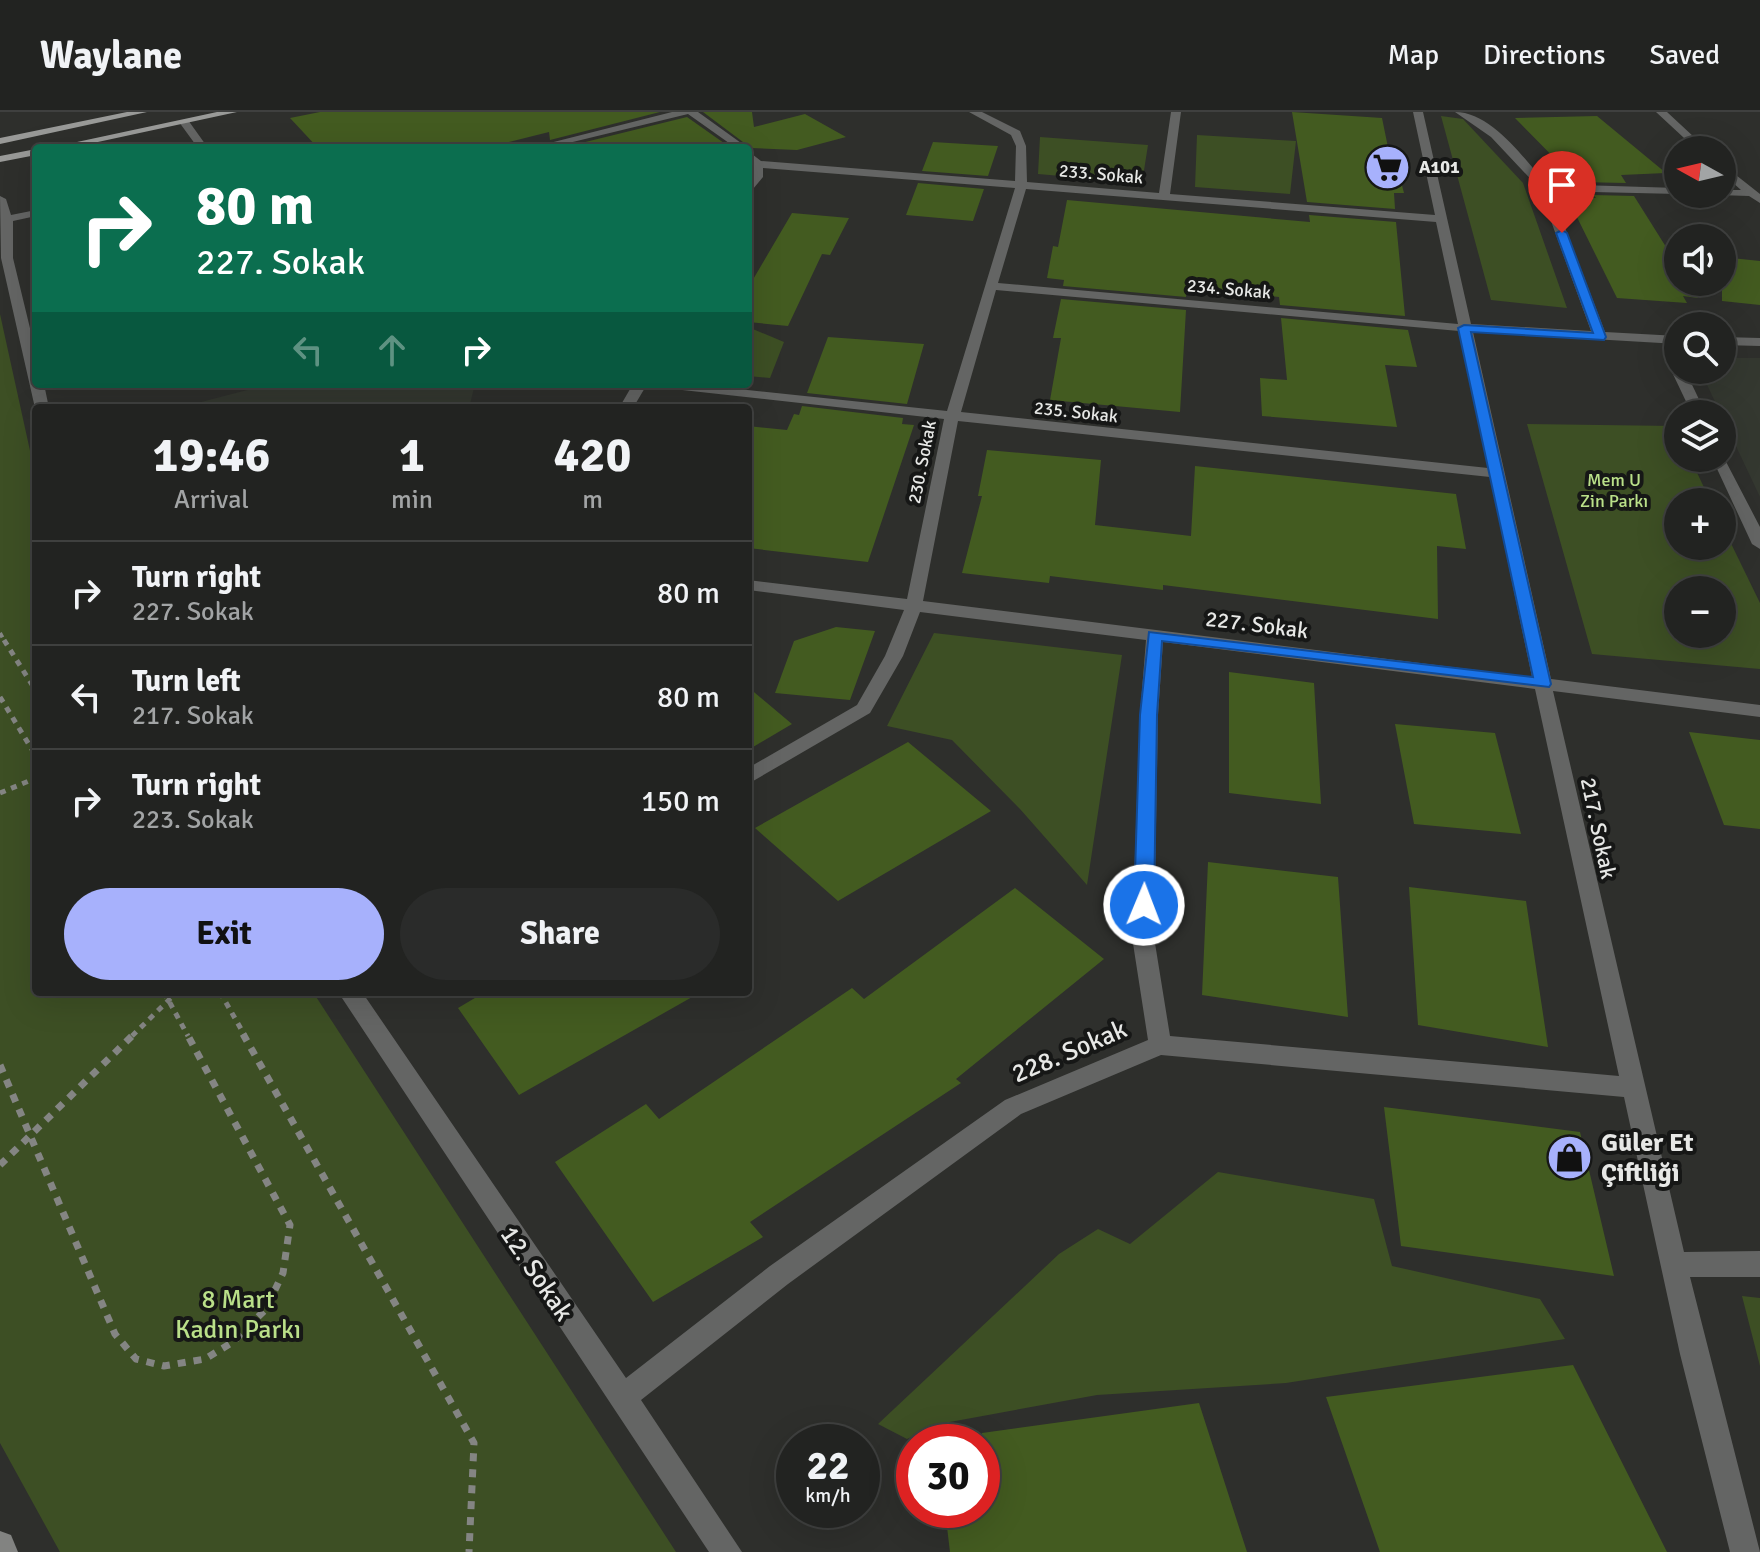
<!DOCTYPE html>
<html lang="en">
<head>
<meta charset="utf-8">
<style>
	:root { --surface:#222321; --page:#2a2b2a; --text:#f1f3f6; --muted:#a2a4a5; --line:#3f403f; --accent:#a7b1fc }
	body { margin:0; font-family:Signika,sans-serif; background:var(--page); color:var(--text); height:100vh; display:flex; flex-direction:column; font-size:30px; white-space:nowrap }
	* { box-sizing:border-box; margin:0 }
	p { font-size:26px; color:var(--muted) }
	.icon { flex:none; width:44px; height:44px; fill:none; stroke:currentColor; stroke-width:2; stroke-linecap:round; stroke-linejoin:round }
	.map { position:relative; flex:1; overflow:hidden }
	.sheet { position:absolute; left:32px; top:292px; width:720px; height:592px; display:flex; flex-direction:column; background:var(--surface); border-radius:8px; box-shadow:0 8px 32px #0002,0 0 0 2px var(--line) }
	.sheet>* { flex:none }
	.top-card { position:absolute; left:32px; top:32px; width:720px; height:244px; border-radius:8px; box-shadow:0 8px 32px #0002,0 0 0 2px var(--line); background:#0b6e4f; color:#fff; overflow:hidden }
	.needle { width:52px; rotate:278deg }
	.buttons { position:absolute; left:1664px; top:24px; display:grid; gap:16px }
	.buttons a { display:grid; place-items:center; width:72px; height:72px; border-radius:50%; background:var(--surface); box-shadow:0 8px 32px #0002,0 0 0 2px var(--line); font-size:40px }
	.speed { position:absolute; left:776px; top:1312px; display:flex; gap:16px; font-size:40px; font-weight:700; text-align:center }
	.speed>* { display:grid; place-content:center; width:104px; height:104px; border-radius:50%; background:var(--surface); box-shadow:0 8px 32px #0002,0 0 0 2px var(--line); line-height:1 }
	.speed small { font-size:20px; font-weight:400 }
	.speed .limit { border:12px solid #d22; background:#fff; color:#111 }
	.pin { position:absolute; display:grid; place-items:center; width:68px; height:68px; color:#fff; margin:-82px -34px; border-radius:50% 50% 50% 0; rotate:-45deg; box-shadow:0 0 8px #0007 }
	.pin .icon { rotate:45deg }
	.me { position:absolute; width:88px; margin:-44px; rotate:1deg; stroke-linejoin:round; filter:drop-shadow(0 0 6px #0008) }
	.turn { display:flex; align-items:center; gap:28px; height:168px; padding:0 32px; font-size:36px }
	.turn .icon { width:104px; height:104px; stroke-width:2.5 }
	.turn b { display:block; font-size:56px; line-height:68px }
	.lanes { display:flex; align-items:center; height:76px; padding:0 32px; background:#0003; justify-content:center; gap:40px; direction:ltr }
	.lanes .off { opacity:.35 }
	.eta { display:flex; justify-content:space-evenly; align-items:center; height:136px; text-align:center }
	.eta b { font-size:48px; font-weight:800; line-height:56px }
	.button { display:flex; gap:16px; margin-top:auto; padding:16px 32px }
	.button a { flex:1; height:92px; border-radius:48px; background:var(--accent); color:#111; font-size:32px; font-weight:800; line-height:92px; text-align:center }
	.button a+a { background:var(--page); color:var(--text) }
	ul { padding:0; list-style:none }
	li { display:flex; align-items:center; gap:24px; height:104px; padding:0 32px; border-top:2px solid var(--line) }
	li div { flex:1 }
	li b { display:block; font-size:30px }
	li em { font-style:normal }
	header { display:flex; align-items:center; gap:48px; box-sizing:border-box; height:112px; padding:0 40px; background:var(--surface); border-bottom:2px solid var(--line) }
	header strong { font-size:38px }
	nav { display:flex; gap:44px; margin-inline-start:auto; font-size:28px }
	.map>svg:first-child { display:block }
</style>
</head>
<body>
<header>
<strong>Waylane</strong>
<nav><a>Map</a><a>Directions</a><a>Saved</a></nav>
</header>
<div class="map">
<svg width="1760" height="1440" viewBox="0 0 1760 1440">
	<rect width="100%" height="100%" fill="#2e2f2c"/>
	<path fill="#343830" d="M1722,246H1760V385L1700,258H1722Z
		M271,272H475L469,296H178Z"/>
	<path fill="#3d4f24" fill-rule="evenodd" d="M1441,4L1463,7L1523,71L1567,196L1491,188Z
		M1197,23L1296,29L1290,82L1195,75Z
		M1040,25L1148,33L1142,71L1038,62Z
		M0,202L36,366V880H313L676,1440H60L0,1331Z
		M748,215L784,230L770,266L748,264Z
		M1527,312L1674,314L1678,322V346H1690L1711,390H1678V434H1722V413L1760,491V557L1592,542ZM1722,478V522H1678V478Z
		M934,521L1122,543L1087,773L1020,697L952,628L887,614Z
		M1218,1060L1374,1087L1392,1154L1540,1187L1565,1227L1286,1271L1097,1283L939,1312L907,1327L878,1312L1059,1142L1098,1117L1130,1132Z
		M1742,1184L1760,1186V1254Z"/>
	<path fill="#435b20" d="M320,0H660L550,28L549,20L485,36H318L290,6Z
		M703,0H752L754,15L805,2L846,25L797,38L751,36Z
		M1292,0L1382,6L1391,50H1396L1404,81H1394L1395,97L1307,90Z
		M1597,4L1666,61L1621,63L1626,71L1578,70L1515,6Z
		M687,5L731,36H561Z
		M933,30L998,34L988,64L922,59Z
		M918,71L984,77L973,109L906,103Z
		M1593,83L1634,84L1678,154V170H1688L1698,186L1683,184L1687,191L1617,186L1567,85L1596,86Z
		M1067,88L1310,110L1309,103L1396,110L1405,204L1280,193L1279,185L1246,181L1187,176L1186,185L1063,174L1064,168L1047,166L1053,134L1058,135Z
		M792,101L849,106L830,143L822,142L788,214L748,210V176Z
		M1722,145L1760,149V193L1722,189Z
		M1061,187L1186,198L1180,300L1050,288L1061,226H1053Z
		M1281,206L1408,218L1417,255L1385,253L1397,315L1262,304L1260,266L1287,268Z
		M828,225L924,232L907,292L807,281Z
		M802,294L903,306L902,312L914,313L868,450L748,436V314L787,318L794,302L799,303Z
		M987,338L1101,348L1095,413L1191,424L1195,354L1456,382L1466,437L1437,434L1438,507L1163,473V478L1050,464L1049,471L962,461L982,384H978Z
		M836,515L875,519L850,588L775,581L794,529Z
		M1229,560L1314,571L1321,692L1229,681Z
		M748,575L792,612L748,638Z
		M1395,612L1495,621L1521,722L1414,712Z
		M1689,620L1760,628V717L1724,713Z
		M908,630L991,699L838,789L755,716Z
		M1208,750L1338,765L1348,905L1202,883Z
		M1409,775L1526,789L1548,935L1418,913Z
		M1015,776L1104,847L956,967L961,971L750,1110L763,1125L653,1190L555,1050L646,992L659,1007L852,876L864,887Z
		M485,880H701L519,983L458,896Z
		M1384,995L1580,1020L1614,1164L1401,1134Z
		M1573,1253L1667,1440H1380L1326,1285Z
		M1199,1291L1247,1440H950L945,1398H982V1321Z"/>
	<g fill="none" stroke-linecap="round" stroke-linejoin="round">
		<path stroke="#848583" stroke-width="4" stroke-dasharray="5 5" stroke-linecap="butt" d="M0,521L5,530"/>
		<path stroke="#848583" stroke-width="5" stroke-dasharray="6 6" stroke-linecap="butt" d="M4,528L36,579
			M0,585L36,644
			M0,681L36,666
			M164,880L188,924
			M220,880L245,924
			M132,924L177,880"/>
		<path stroke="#848583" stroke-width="7" stroke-dasharray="8 8" stroke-linecap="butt" d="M243,922L474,1331L469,1440
			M0,953L115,1222L136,1247L164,1254L205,1247L233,1230L266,1197L283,1161L290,1113L187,922
			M0,1053L134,922"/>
		<path fill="#646564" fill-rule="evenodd" d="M672,0H698L748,36H736L688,2L548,36H530Z
			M969,0H982L1020,19L1026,34L1027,70L1159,81L1171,0H1181L1170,82L1435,103L1413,0H1423L1471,212L1591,219L1539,76L1491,25L1455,0C1492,0 1524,47 1547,72L1678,76V82L1551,79L1605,220L1678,224V232L1473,220L1551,567L1760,593V605L1553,579L1684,1140L1760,1139V1165H1690L1760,1440H1730L1680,1242L1624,985L1161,943L1021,1002L788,1172L641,1288L742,1440H709L342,886L339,880H362L626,1266L770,1154L1005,988L1148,928L1132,825L1140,603L1146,528L920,500L903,544L870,601L748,672V656L857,593L885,544L904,498L748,478V468L907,487L944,307L646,274L633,296H619L633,272H691L947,299L1015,76L763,56V65L748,83L753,53L748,47V39L761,49L1015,69L1016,34L1011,23ZM1026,77L1436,110L1458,212L998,171ZM996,178L1459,219L1488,356L961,300ZM958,309L1490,365L1532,565L923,489ZM1163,530L1535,577L1619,964L1170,924L1154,825L1158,603Z
			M1656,0H1667L1708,38H1697Z
			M180,8H188L208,36H198L179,10Z
			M1722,52L1760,82V91L1749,84L1718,83L1722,82V78H1741L1722,61Z
			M0,84L6,87L11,103L36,98V104L13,109V146L36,241V272H44L49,296H35L1,146Z
			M1722,225L1760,226V234L1722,233Z
			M1678,254V258H1685L1706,302H1692L1671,258Z
			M1722,342L1760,415V437L1752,432L1712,346H1722Z"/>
		<path fill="#828381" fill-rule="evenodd" d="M0,1419L11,1423L18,1440H0Z"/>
		<path fill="#999a98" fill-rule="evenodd" d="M127,0H147L0,32V26Z
			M217,0H237L70,36H49Z
			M36,37V43L0,50V44Z"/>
	</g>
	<path fill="#1a73e8" stroke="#114b97" stroke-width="2" d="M1562,118L1567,121L1606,225L1604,228L1471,220L1551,572L1549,575L1162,529L1157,603L1154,793L1151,798H1137L1134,793L1140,603L1149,520L1533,565L1458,216L1464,213L1593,221L1556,121Z"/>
	<defs>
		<symbol id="supermarket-disc" viewBox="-11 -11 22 22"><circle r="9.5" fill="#a7b1fc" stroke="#161716"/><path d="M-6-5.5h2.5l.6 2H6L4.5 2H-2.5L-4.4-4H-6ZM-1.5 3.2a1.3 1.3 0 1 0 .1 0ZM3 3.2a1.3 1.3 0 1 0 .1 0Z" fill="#111"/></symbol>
		<symbol id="shop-disc" viewBox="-11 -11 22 22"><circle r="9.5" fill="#a7b1fc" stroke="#161716"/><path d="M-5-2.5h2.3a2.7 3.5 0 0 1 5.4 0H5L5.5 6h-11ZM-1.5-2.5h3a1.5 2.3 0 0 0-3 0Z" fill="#111"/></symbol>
	</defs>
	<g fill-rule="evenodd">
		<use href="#supermarket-disc" x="1362" y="30" width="51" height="51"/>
		<use href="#shop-disc" x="1544" y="1020" width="51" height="51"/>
	</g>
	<g text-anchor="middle" stroke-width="8" stroke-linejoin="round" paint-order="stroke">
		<g font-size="18" font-weight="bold" fill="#e7e8e6" stroke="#161716" text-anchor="start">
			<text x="1419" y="61">A101</text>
		</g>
		<g font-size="18" fill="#e7e8e6" stroke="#161716">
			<text transform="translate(1101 62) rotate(5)" y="6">233. Sokak</text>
			<text transform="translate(1229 177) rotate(5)" y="6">234. Sokak</text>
			<text transform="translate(1076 300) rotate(6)" y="6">235. Sokak</text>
			<text transform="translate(922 350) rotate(-79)" y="6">230. Sokak</text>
		</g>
		<g font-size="18" fill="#bae089" stroke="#161716">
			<text x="1614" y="374">Mem U<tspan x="1614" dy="21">Zin Parkı</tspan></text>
		</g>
		<g font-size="22" fill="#e7e8e6" stroke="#161716">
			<text transform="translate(1257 512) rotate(7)" y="8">227. Sokak</text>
			<text transform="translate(1599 716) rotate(78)" y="8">217. Sokak</text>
		</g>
		<g font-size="26" fill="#e7e8e6" stroke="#161716">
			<text transform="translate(1069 939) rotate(-23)" y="9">228. Sokak</text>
			<text transform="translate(537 1161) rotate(56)" y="9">12. Sokak</text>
		</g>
		<g font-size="26" font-weight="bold" fill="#e7e8e6" stroke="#161716" text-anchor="start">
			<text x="1601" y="1039">Güler Et<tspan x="1601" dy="30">Çiftliği</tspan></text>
		</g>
		<g font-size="26" fill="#bae089" stroke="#161716">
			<text x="238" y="1196">8 Mart<tspan x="238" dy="30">Kadın Parkı</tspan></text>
		</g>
	</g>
</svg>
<div class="buttons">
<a><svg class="needle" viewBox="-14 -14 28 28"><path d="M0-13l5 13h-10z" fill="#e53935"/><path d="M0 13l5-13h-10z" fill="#a2a4a5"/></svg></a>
<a><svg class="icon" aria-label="sound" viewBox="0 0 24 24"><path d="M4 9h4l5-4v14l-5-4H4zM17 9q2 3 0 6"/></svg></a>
<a><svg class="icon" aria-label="search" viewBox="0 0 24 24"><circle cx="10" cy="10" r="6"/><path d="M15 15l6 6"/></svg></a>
<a><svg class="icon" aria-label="layers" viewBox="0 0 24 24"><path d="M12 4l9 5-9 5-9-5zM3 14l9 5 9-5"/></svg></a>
<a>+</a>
<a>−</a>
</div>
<div class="speed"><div>22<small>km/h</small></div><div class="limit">30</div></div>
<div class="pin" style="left:1562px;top:121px;background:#d93025"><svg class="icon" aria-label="arrive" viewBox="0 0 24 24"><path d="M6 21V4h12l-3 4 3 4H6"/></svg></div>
<svg class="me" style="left:1144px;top:793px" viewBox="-20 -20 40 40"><circle r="17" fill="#1a73e8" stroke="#fff" stroke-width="3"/><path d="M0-11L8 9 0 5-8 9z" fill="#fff"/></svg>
<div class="top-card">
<div class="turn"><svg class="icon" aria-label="right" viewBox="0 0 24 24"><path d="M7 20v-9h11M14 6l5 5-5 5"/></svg><div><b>80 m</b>227. Sokak</div></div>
<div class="lanes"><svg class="icon off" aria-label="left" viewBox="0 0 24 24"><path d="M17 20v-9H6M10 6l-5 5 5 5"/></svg><svg class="icon off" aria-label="ahead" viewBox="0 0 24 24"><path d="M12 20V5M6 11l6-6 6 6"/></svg><svg class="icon" aria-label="right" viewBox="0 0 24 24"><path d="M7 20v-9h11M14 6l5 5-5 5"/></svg></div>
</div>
<section class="sheet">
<div class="eta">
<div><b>19:46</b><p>Arrival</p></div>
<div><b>1</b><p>min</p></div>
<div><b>420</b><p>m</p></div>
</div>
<ul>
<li><svg class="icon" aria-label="right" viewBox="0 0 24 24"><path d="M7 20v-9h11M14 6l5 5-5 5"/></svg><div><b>Turn right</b><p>227. Sokak</p></div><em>80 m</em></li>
<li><svg class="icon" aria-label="left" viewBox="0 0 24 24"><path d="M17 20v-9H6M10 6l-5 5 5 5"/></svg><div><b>Turn left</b><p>217. Sokak</p></div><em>80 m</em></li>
<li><svg class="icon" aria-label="right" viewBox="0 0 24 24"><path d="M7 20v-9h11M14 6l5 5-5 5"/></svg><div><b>Turn right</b><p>223. Sokak</p></div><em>150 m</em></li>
</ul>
<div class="button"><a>Exit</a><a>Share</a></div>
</section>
</div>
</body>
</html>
